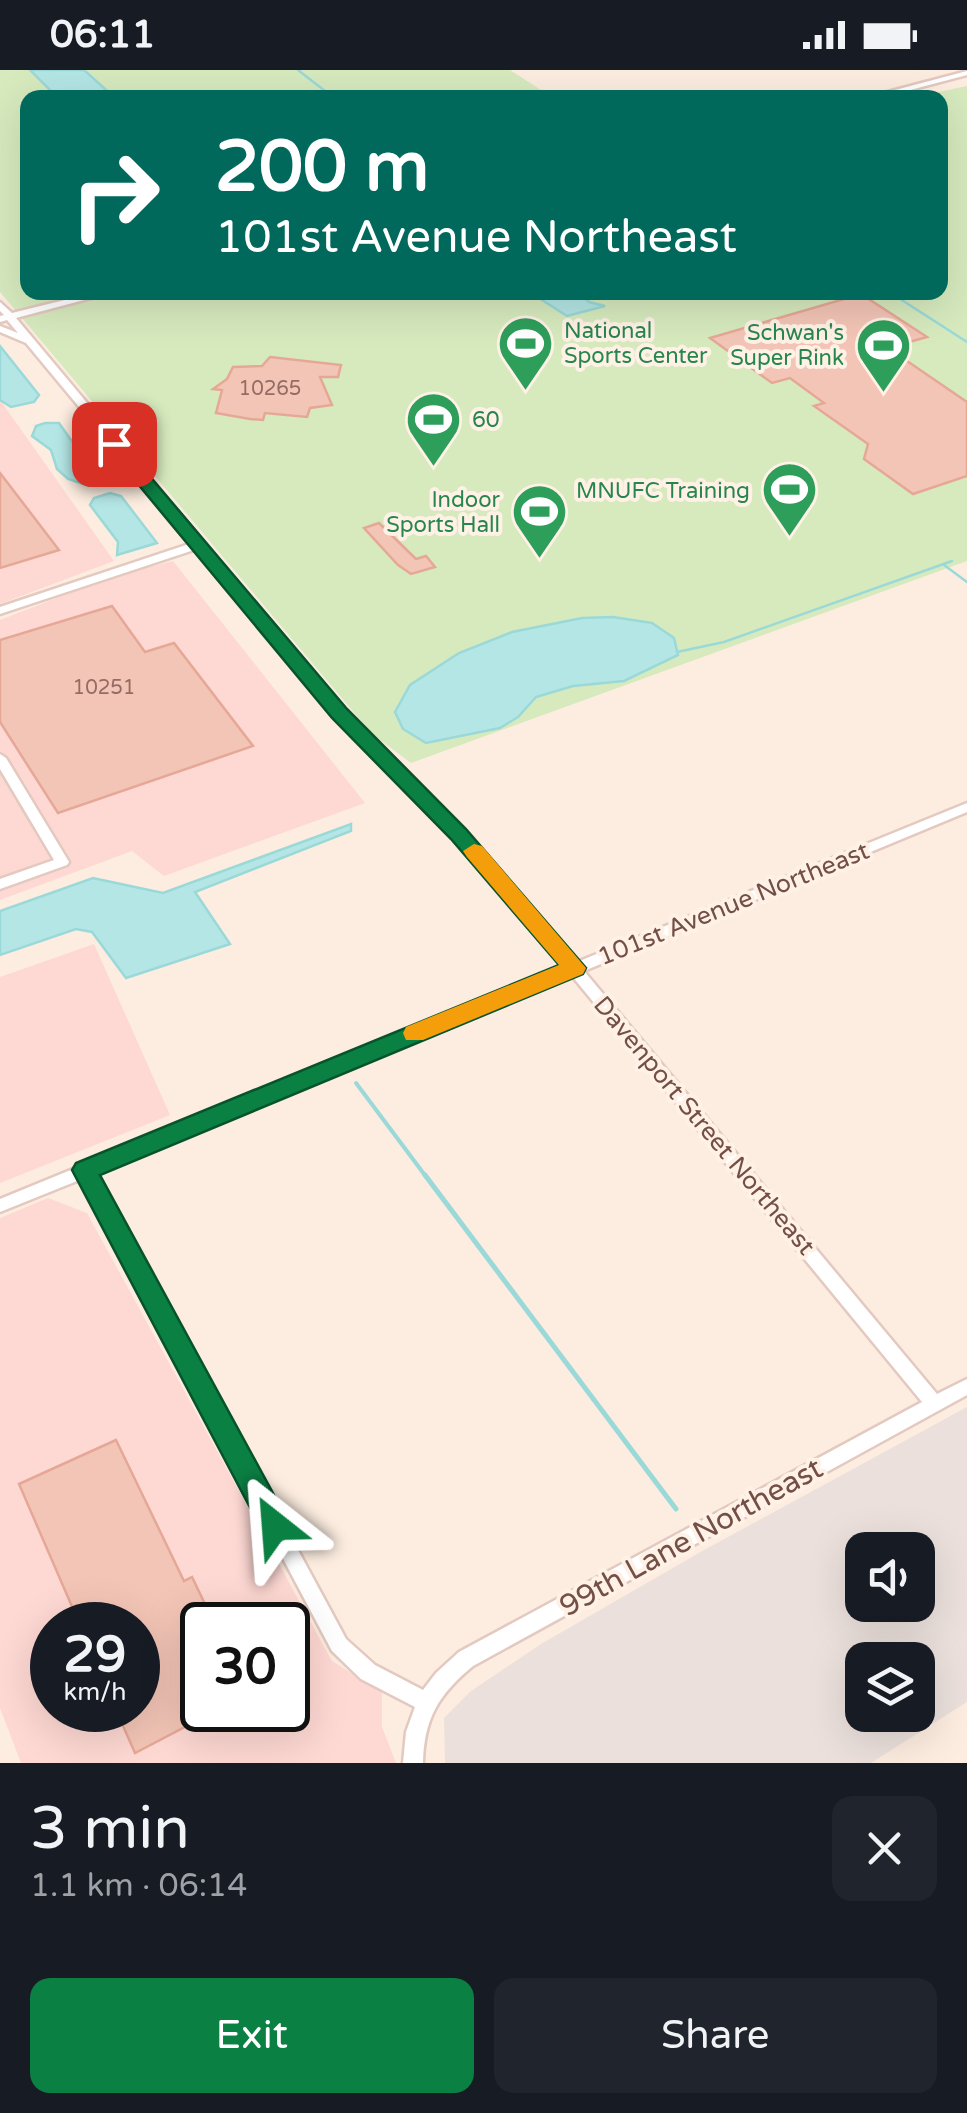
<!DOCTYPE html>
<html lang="en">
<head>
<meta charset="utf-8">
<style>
	:root { --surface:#171b24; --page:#20242c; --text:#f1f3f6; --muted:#9ea1a6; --accent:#0b8043 }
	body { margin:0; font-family:"Varela Round",sans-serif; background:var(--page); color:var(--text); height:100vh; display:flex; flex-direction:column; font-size:38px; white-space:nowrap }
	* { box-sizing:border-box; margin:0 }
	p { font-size:32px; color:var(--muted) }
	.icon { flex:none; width:55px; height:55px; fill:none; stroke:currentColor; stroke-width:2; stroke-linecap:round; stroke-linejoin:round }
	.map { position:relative; height:1693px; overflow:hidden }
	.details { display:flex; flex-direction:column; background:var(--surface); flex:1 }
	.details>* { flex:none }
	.guide { position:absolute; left:20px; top:20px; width:928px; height:210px; border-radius:20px; box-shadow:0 10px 40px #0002; background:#00695c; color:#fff; overflow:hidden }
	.buttons { position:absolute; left:845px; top:1462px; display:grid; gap:20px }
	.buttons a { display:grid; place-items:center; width:90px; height:90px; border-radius:20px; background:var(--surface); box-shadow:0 10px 40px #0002; font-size:50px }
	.speed { position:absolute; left:30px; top:1532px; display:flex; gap:20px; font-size:50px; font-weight:700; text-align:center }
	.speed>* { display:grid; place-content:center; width:130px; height:130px; border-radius:50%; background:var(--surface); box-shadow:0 10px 40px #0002; line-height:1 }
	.speed small { font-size:25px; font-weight:400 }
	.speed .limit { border:5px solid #111; border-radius:15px; background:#fff; color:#111 }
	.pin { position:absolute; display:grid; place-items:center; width:85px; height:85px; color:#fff; margin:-42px; border-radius:20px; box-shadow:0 5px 15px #0006 }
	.me { position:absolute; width:110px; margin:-55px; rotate:332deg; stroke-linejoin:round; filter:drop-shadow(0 0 8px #0008) }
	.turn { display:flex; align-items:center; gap:35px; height:210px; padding:0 30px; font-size:45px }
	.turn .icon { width:130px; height:130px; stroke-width:2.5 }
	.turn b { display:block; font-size:70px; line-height:85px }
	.round { display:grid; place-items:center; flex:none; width:105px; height:105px; border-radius:20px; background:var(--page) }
	.headline { display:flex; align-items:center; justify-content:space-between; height:170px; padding:0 30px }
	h1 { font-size:60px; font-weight:600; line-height:75px }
	.primary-button { display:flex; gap:20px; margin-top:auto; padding:20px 30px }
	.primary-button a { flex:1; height:115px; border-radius:20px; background:var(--accent); color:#fff; font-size:40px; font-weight:600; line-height:115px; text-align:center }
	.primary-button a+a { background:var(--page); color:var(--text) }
	.status { display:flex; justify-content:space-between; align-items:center; height:70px; padding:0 50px; background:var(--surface); direction:ltr }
	.status svg { height:28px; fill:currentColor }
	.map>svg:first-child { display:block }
</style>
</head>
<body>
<div class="status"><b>06:11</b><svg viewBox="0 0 49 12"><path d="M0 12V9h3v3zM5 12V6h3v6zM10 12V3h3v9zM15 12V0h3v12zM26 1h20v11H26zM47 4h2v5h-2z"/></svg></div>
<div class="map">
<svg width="967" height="1693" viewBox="0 0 967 1693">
	<rect width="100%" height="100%" fill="#fdede0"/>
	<path fill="#fed8d3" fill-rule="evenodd" d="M0,330L114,491L0,534Z
		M173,491L365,733L164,806L132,781L0,830V550L113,506Z
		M94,874L170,1045L0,1113V907Z
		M48,1128L87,1143L332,1591L382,1622V1657L396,1693H21L0,1638V1148ZM52,1555H138V1640H52ZM202,1555H288V1640H202Z"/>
	<path fill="#ebe0dc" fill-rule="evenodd" d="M967,1337V1632L871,1693H445L444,1648L471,1621L541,1574L704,1480ZM862,1480H918V1535H862ZM862,1590H918V1645H862Z"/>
	<path fill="#d7eabe" d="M0,0H510L552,27L28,28V222H940V28L915,27L967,16V491L411,693L372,664L0,222Z"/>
	<path fill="#b4e6e5" stroke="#9ad9d8" stroke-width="2.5" d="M30,0H84L114,27H57Z
		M531,223H580L589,232L605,236L567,246Z
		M0,276L39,325L34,332L11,337L0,330Z
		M45,353H59L101,413L89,416L68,409L57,399L51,380L32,366L36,356Z
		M110,423L121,426L157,473L117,485L118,472L90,435L94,428Z
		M613,547L652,553L674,568L678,585L624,611L573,616L536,627L518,647L500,658L426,673L403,659L395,642L410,615L459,583L512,562L582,548Z
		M351,754V761L195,822L230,874L126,908L92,862L76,859L0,885V841L93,808L163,823Z"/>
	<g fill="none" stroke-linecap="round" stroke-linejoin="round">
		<path stroke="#9ad9d8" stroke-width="2.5" d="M298,0L334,28
			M894,225L967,272
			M944,495L967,512
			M677,582L724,572L952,491"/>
		<path stroke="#9ad9d8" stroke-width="4" d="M356,1013L427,1108"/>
		<path stroke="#9ad9d8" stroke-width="5" d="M425,1105L676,1439"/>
	</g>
	<path fill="#f3c5b6" stroke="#e6a896" stroke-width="2.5" d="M861,224L927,267L888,278L967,332V406L913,424L864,389L868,374L814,336L824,333L790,308L772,313L710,268Z
		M270,287L341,295L338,307H320L332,335L310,338L307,347L265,343L263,350L250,349L216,343L222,320L213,319L227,309L233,297L262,296Z
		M0,403L59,480L0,498Z
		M379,453L416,489L426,486L435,497L411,504L398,495L364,458Z
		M112,536L145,582L174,573L253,676L58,743L0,652V570Z
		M116,1370L184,1511L192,1507L215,1555H202V1648L135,1683L116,1640H138V1555H80L19,1414Z"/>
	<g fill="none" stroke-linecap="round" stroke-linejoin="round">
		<defs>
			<path id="minor" d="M967,1V5L880,28H865Z
				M97,222H114L16,248L344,640L433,728L577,892L967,733V742L584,901L937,1324L967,1309V1325L473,1596C439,1624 424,1648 423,1693H403L406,1662L415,1637L361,1609L332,1581L82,1109L0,1142V1129L565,897L423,734L336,646L197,479L0,544V537L192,473L26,273L0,262V256L18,263L7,250L0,252V246L4,245L0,241V232L12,243ZM572,906L922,1332L459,1582L436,1603L423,1620L375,1595L346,1569L95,1104Z
				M0,684L6,688L69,792L67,795L0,819V809L54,790L0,699Z"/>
		</defs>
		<use href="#minor" stroke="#e3c9bf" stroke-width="5"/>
		<use href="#minor" fill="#fff" fill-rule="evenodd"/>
	</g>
	<path fill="#0b8043" stroke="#07532c" stroke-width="2.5" d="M114,369L120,371L347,639L466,759L586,898L583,904L100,1105L286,1447L290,1456L286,1466L275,1470L265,1466L72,1100L76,1093L559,895L451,769L332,648L108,378L105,374Z"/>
	<path fill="#f59e0b" d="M474,774L482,776L586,898L583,904L423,970H406L403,963L406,957L559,895L467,787L463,781Z"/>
	<defs>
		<symbol id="stadium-pin" viewBox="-11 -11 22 30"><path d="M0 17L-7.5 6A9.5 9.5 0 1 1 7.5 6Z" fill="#2e9e5b" stroke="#fff1e6"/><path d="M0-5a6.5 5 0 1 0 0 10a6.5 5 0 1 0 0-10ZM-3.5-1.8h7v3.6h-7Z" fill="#fff"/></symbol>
	</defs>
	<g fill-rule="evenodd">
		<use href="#stadium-pin" x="494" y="242" width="63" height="86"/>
		<use href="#stadium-pin" x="852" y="244" width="63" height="86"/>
		<use href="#stadium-pin" x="402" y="318" width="63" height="86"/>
		<use href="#stadium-pin" x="758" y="388" width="63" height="86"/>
		<use href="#stadium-pin" x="508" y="410" width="63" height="86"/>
	</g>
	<g text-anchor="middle" stroke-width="8" stroke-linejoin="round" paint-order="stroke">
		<g font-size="20" fill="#946c63">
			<text x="270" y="325">10265</text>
			<text x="104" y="624">10251</text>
		</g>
		<g font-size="22" fill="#27864d" stroke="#fff1e6" text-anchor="end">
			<text x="564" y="268" text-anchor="start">National<tspan x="564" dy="25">Sports Center</tspan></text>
			<text x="844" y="270">Schwan's<tspan x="844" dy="25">Super Rink</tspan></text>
			<text x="472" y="357" text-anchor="start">60</text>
			<text x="750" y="428">MNUFC Training</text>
			<text x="500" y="437">Indoor<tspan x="500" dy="25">Sports Hall</tspan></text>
		</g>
		<g font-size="25" fill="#744f47" stroke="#fff1e6">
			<text transform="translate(733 833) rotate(-22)" y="9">101st Avenue Northeast</text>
			<text transform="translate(705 1055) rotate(50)" y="9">Davenport Street Northeast</text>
		</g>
		<g font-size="30" fill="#744f47" stroke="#fff1e6">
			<text transform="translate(691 1467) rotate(-29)" y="10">99th Lane Northeast</text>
		</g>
	</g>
</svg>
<div class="buttons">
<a><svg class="icon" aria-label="sound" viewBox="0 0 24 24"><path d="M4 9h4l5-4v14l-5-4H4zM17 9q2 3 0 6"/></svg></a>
<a><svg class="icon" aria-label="layers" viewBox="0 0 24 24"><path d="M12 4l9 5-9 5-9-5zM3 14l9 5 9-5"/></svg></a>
</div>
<div class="speed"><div>29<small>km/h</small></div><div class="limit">30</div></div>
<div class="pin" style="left:114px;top:374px;background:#d93025"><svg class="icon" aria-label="arrive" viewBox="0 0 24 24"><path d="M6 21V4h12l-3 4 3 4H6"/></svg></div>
<svg class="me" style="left:275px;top:1456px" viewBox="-20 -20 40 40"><path d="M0-17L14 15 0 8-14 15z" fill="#0b8043" stroke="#fff" stroke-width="4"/></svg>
<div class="guide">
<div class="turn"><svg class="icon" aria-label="right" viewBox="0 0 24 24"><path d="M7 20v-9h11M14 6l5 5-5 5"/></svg><div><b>200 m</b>101st Avenue Northeast</div></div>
</div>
</div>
<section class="details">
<div class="headline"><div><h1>3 min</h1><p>1.1 km · 06:14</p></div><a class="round"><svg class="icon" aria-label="close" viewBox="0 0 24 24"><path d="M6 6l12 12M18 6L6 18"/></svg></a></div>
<div class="primary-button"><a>Exit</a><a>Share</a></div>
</section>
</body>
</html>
